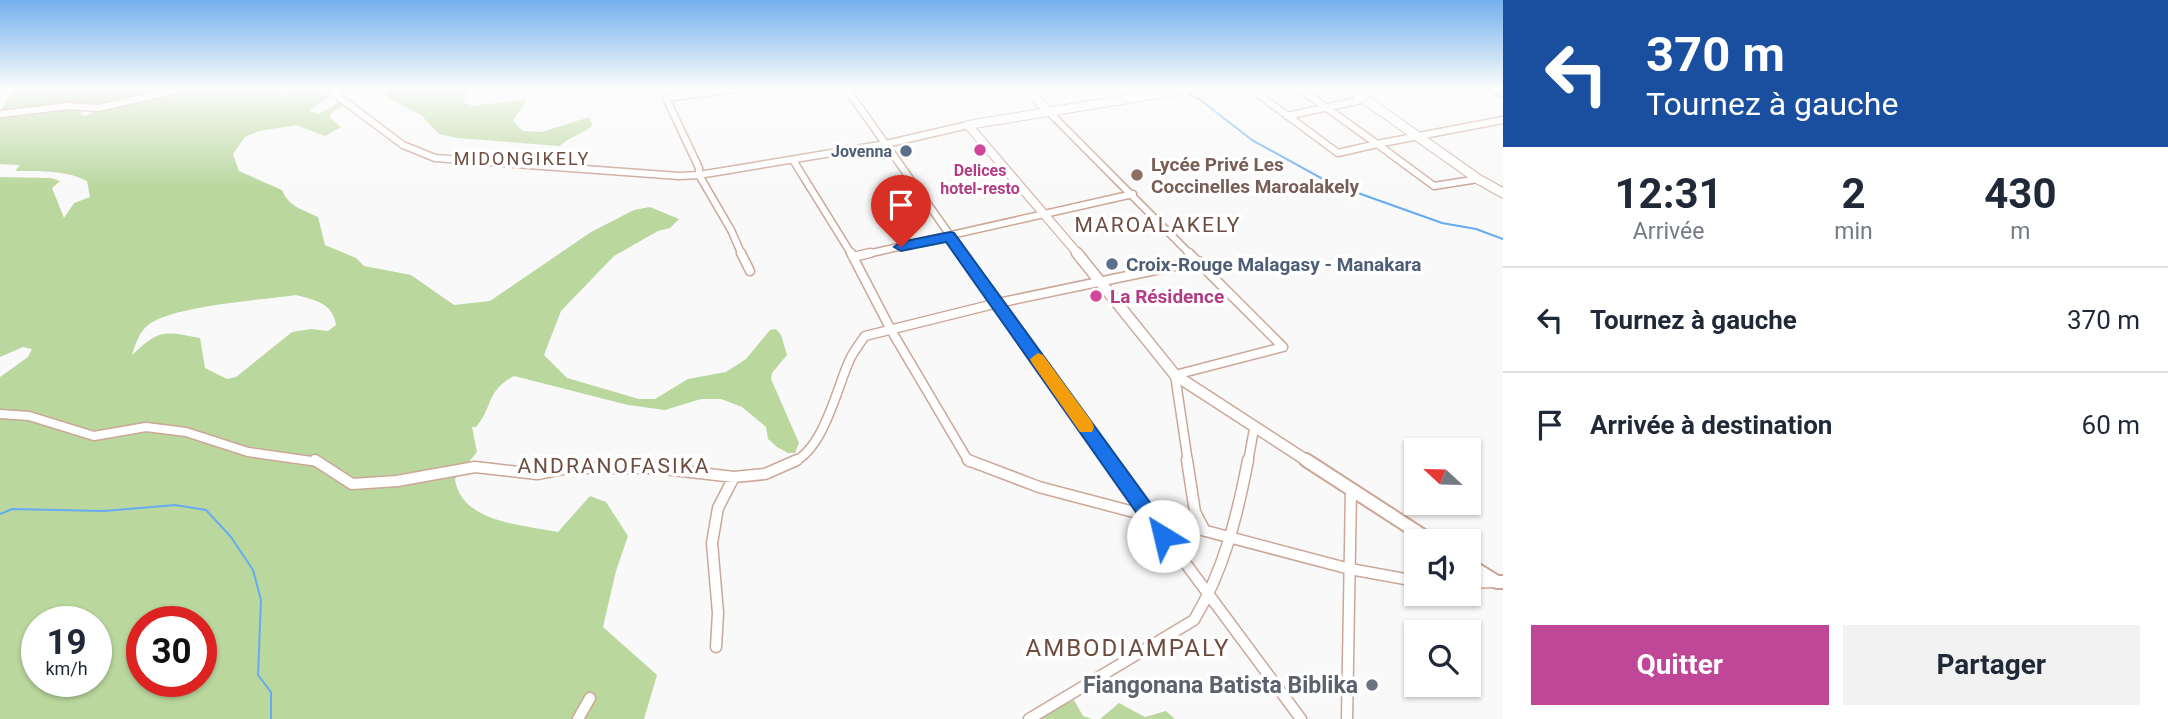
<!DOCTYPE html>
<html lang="fr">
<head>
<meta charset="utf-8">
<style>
	:root { --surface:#fff; --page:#f2f2f3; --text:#1f2937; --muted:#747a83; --line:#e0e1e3; --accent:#c04698 }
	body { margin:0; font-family:Roboto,sans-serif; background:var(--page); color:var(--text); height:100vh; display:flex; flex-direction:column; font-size:26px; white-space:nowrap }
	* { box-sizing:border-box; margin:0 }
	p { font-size:23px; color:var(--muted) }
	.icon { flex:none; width:38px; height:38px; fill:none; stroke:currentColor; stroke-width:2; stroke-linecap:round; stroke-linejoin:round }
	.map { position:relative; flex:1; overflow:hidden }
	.details { display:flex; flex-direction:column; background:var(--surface); width:665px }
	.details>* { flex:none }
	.top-card { background:#1a4fa0; color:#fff; overflow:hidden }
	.needle { width:46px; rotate:292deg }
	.tools { position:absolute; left:1404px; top:438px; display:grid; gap:14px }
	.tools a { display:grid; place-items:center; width:77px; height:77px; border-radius:0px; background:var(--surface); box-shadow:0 2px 5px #0004; font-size:35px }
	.speed { position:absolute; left:21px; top:606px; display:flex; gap:14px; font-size:35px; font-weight:700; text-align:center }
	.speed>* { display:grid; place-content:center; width:91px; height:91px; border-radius:50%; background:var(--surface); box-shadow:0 2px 5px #0004; line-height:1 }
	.speed small { font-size:18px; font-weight:400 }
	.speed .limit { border:10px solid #d22; background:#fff; color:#111 }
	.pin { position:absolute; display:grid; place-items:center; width:60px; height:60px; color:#fff; margin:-72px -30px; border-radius:50% 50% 50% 0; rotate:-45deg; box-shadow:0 0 7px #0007 }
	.pin .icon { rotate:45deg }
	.me { position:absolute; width:77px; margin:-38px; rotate:324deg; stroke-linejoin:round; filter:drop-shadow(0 0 5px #0008) }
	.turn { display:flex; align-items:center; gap:24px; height:147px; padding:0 28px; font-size:32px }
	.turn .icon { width:91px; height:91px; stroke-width:2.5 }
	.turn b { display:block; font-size:49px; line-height:60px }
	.eta { display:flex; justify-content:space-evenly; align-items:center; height:119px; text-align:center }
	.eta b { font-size:42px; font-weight:700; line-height:49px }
	.action { display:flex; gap:14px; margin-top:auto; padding:14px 28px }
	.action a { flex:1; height:80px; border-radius:0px; background:var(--accent); color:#fff; font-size:28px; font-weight:700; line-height:80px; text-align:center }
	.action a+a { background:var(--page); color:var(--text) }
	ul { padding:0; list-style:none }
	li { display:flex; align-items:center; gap:21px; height:105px; padding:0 28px; border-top:2px solid var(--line) }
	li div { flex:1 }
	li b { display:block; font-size:26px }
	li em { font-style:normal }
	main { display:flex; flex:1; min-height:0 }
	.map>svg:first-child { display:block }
</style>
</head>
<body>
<main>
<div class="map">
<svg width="1503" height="719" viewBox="0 0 1503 719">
	<rect width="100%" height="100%" fill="#f9f9f9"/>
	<path fill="#bad79e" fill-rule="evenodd" d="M15,88H171L108,103H72L0,112Z
		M189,88H271L269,90L282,95C300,85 312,87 330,96L309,111L319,114L339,102L344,105L331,113L330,118L341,127L325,136L296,125L259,131L245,137L233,154L239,171L282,190C288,206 303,210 318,217L325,245L356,258L364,266L411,275L454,305L490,301L591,232L634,210L650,207L679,219L670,228L658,231L614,256L561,311L544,355L567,378L639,399H655L688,379L726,372L746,359L770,330L776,329L781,335L787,355L772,373L771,379L799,443L795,453H788L777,447L768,439L766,427L742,407L721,399H701L665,410L628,405L514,376C485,392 494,406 476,427H472L477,452L455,479C461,523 524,525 558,532L590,496L606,502L628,536L616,571L603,627L657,675L644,719H0V377L28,357L32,349L23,347L0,357V177L51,178L60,181L52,188L64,218L74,203L90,197L87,181C67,170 38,171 15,171L20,165L0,164V116L83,108L80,114L86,116L98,109ZM296,295C315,300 333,303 336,325L328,331L311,329L292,332L236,377L227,379L205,368L200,338C163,331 160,329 132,355C135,345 139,333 147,326C169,306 263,300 296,295ZM37,621H96V681H37ZM142,621H201V681H142Z
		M390,88H470L462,101L472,106L527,99L513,121L523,131L541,132L590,117L592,126C581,135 570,136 560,146L457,138L439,134L422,116L385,96Z
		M1074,700L1083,716L1092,719H1035Z
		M1119,703L1145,717L1166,711L1175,719H1100Z"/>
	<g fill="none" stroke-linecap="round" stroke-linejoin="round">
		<path stroke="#65abf1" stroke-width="2" d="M1484,88L1503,98
			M1186,93L1199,99L1252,140L1330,183L1442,223L1476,229L1503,239
			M0,514L12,509L104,511L175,505L206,510L231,537L253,570L261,600L258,675L271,692V719"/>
		<defs>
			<path id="minor-far2" d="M341,88L332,92L403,145L435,158L679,176L699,175L731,230L742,255
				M742,88L666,98L699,168V175L886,144L968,125
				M846,88L964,255
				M1250,88L1338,153L1377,144L1434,186L1478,179
				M1299,88L1377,144L1503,120
				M1047,110L1191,255
				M0,114L69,106L99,108L184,88
				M1287,116L1366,99
				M793,160L852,255
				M863,255L1133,194"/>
			<path id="minor-far1" d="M741,253L750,271
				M851,253L891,330L969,462
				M962,253L1110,462
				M1189,253L1283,347
				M853,257L870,253
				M0,414L29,416L94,436L146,427L186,432L248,452L318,462
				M793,462C824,449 837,387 850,359C854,351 860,343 865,336L998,303L1199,261
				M1188,462L1175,375L1283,347
				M1248,462L1254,429"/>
			<path id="minor" d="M315,460L352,484L397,481L475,467L537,474L568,468H655L734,477L765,474L797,460
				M968,460L1039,487L1350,569L1416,581
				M1109,460L1301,719
				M1187,460L1195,512L1205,531
				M1468,583L1494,582
				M716,647L718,613L712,543L718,508L734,477
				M578,719L590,698
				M1029,719L1194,620C1224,570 1237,517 1248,460
				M1347,719L1351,490"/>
			<path id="tertiary-far2" d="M1027,88L1047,110
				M1079,255L968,125L1195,88"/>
			<path id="tertiary-far1" d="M1077,253L1175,375L1309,462"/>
			<path id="tertiary" d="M1306,460L1431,541
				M1468,564L1497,582H1503"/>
			<path id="secondary" d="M1349,88L1478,179L1503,193"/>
		</defs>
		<use href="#minor-far2" stroke="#cca797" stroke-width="9"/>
		<use href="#minor-far1" stroke="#cca797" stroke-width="11"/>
		<use href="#minor" stroke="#cca797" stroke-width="13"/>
		<use href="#tertiary-far2" stroke="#cca797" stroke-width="10"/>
		<use href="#tertiary-far1" stroke="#cca797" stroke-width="13"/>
		<use href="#tertiary" stroke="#cca797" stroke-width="16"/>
		<use href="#secondary" stroke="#cca797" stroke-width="11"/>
		<use href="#minor-far2" stroke="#fff" stroke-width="6"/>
		<use href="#minor-far1" stroke="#fff" stroke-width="8"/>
		<use href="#minor" stroke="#fff" stroke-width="10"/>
		<use href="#tertiary-far2" stroke="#fff" stroke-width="8"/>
		<use href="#tertiary-far1" stroke="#fff" stroke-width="10"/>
		<use href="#tertiary" stroke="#fff" stroke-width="12"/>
		<use href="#secondary" stroke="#fff" stroke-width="9"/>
	</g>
	<linearGradient id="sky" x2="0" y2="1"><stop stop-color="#73b0ec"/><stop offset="0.47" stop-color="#fcfcfc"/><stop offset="1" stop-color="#fcfcfc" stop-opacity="0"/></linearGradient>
	<rect width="1503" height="188" fill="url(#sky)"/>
	<path fill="#1a73e8" stroke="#114b97" stroke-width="2" d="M950,232L954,233L1170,530L1173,536L1170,542L1163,545L1157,542L946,242L901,251L894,247L901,242Z"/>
	<path fill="#f59e0b" d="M1038,353L1043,355L1092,422L1094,427L1092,432H1080L1032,363L1030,359Z"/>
	<g fill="#d1479c" stroke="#fff" stroke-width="2.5">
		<circle cx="980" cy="150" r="7"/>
		<circle cx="1096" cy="296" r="7"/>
	</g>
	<g fill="#5c6f8a" stroke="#fff" stroke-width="2.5">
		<circle cx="906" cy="151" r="7"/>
		<circle cx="1112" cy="264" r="7"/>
	</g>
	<circle fill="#8d6e63" stroke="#fff" stroke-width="2.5" cx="1137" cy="175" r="7"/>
	<circle fill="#6b7280" stroke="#fff" stroke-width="2.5" cx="1372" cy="685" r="7"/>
	<g text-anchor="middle" stroke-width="7" stroke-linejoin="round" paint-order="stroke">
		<g font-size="16" font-weight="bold" fill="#4e5e75" stroke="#fff" text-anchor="end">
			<text x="892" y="157">Jovenna</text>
		</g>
		<g font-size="16" font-weight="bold" fill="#b23c85" stroke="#fff">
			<text x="980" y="176">Delices<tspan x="980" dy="18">hotel-resto</tspan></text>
		</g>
		<g font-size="18" letter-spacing="2" fill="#6e4d40" stroke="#fff">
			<text x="522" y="165">MIDONGIKELY</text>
		</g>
		<g font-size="19" font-weight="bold" fill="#785e54" stroke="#fff" text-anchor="start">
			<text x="1151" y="171">Lycée Privé Les<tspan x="1151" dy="22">Coccinelles Maroalakely</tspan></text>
		</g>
		<g font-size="19" font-weight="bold" fill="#4e5e75" stroke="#fff" text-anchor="start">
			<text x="1126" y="271">Croix-Rouge Malagasy - Manakara</text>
		</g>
		<g font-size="19" font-weight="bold" fill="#b23c85" stroke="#fff" text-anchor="start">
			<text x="1110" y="303">La Résidence</text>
		</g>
		<g font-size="21" letter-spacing="2" fill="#6e4d40" stroke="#fff">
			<text x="1158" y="232">MAROALAKELY</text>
			<text x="614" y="473">ANDRANOFASIKA</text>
		</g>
		<g font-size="23" font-weight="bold" fill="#5b616d" stroke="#fff" text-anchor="end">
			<text x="1358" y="693">Fiangonana Batista Biblika</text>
		</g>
		<g font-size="24" letter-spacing="2" fill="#6e4d40" stroke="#fff">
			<text x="1128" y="656">AMBODIAMPALY</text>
		</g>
	</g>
</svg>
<div class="tools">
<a><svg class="needle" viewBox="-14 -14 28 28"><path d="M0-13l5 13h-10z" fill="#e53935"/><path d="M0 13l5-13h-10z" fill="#747a83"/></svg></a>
<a><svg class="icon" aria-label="sound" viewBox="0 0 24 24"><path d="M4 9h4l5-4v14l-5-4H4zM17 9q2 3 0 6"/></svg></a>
<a><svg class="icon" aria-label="search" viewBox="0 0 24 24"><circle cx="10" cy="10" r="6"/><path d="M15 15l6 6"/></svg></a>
</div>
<div class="speed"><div>19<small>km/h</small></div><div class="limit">30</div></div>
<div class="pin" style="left:901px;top:247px;background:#d93025"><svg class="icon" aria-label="arrive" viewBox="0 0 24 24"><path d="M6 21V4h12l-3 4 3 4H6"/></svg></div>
<svg class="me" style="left:1163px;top:536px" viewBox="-20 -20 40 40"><circle r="19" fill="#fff"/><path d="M0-13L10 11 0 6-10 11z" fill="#1a73e8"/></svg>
</div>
<section class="details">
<div class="top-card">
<div class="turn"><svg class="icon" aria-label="left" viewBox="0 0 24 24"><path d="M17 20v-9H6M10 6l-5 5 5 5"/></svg><div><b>370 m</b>Tournez à gauche</div></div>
</div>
<div class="eta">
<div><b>12:31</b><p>Arrivée</p></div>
<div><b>2</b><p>min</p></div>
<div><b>430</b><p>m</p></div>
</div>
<ul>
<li><svg class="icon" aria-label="left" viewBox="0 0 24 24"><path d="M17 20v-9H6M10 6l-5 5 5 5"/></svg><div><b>Tournez à gauche</b></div><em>370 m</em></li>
<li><svg class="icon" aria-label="arrive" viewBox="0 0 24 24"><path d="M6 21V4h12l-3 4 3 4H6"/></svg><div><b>Arrivée à destination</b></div><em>60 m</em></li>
</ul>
<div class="action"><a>Quitter</a><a>Partager</a></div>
</section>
</main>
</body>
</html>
